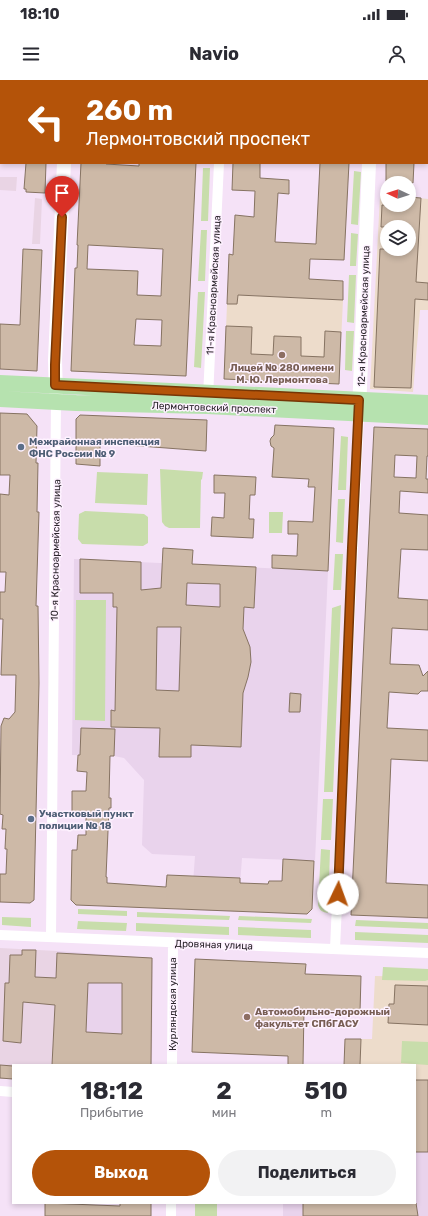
<!DOCTYPE html>
<html lang="ru">
<head>
<meta charset="utf-8">
<style>
	:root { --surface:#fff; --page:#f2f2f3; --text:#2b2b33; --muted:#7c7c81; --accent:#b45309 }
	body { margin:0; font-family:Rubik,sans-serif; background:var(--page); color:var(--text); height:100vh; display:flex; flex-direction:column; font-size:15px; white-space:nowrap }
	* { box-sizing:border-box; margin:0 }
	p { font-size:13px; color:var(--muted) }
	.icon { flex:none; width:22px; height:22px; fill:none; stroke:currentColor; stroke-width:2; stroke-linecap:round; stroke-linejoin:round }
	.map { position:relative; flex:1; overflow:hidden }
	.details { position:absolute; left:12px; top:984px; width:404px; height:140px; display:flex; flex-direction:column; background:var(--surface); border-radius:0px; box-shadow:0 2px 6px #0003 }
	.details>* { flex:none }
	.top-card { position:absolute; left:0px; top:0px; width:428px; height:84px; box-shadow:0 2px 6px #0003; background:#b45309; color:#fff; overflow:hidden }
	.needle { width:26px; rotate:274deg }
	.controls { position:absolute; left:380px; top:96px; display:grid; gap:8px }
	.controls a { display:grid; place-items:center; width:36px; height:36px; border-radius:50%; background:var(--surface); box-shadow:0 2px 6px #0003; font-size:20px }
	.pin { position:absolute; display:grid; place-items:center; width:34px; height:34px; color:#fff; margin:-41px -17px; border-radius:50% 50% 50% 0; rotate:-45deg; box-shadow:0 0 4px #0007 }
	.pin .icon { rotate:45deg }
	.me { position:absolute; width:44px; margin:-22px; rotate:3deg; stroke-linejoin:round; filter:drop-shadow(0 0 3px #0008) }
	.turn { display:flex; align-items:center; gap:14px; height:84px; padding:0 20px; font-size:18px }
	.turn .icon { width:52px; height:52px; stroke-width:2.5 }
	.turn b { display:block; font-size:28px; line-height:34px }
	.eta { display:flex; justify-content:space-evenly; align-items:center; height:68px; text-align:center }
	.eta b { font-size:24px; font-weight:700; line-height:28px }
	.cta { display:flex; gap:8px; margin-top:auto; padding:8px 20px }
	.cta a { flex:1; height:46px; border-radius:24px; background:var(--accent); color:#fff; font-size:16px; font-weight:700; line-height:46px; text-align:center }
	.cta a+a { background:var(--page); color:var(--text) }
	.status { display:flex; justify-content:space-between; align-items:center; height:28px; padding:0 20px; background:var(--surface); direction:ltr }
	.status svg { height:11px; fill:currentColor }
	header { display:flex; justify-content:space-between; align-items:center; height:52px; padding:0 20px; background:var(--surface); font-size:18px; font-weight:700 }
	.map>svg:first-child { display:block }
</style>
</head>
<body>
<div class="status"><b>18:10</b><svg viewBox="0 0 49 12"><path d="M0 12V9h3v3zM5 12V6h3v6zM10 12V3h3v9zM15 12V0h3v12zM26 1h20v11H26zM47 4h2v5h-2z"/></svg></div>
<header><svg class="icon" aria-label="menu" viewBox="0 0 24 24"><path d="M4 6h16M4 12h16M4 18h16"/></svg>Navio<svg class="icon" aria-label="person" viewBox="0 0 24 24"><circle cx="12" cy="8" r="4"/><path d="M4 21q1-7 8-7t8 7"/></svg></header>
<div class="map">
<svg width="428" height="1136" viewBox="0 0 428 1136">
	<rect width="100%" height="100%" fill="#f5e2f7"/>
	<path fill="#e9d3ec" d="M236,0H296V1H236Z
		M74,479L328,491L315,781L242,778L238,832L191,830L195,776L152,774L143,766L142,765L144,700L124,678L114,676L72,675Z
		M57,871L153,878L152,985H52Z
		M415,1048L428,1049V1136H283V1123H415Z"/>
	<path fill="#e9d4e4" d="M0,97H17L16,111L0,110Z
		M35,118L42,119L40,164H32Z
		M0,868L57,871L52,985H13V999H0Z"/>
	<path fill="#eddccb" fill-rule="evenodd" d="M380,116H387V125H409V117L428,119V230H420L413,312L370,309ZM387,147H409V169H387Z
		M238,215L343,220L339,304L224,299L227,224H237Z
		M375,896L428,897V1049L415,1048V985H360L361,959H372Z"/>
	<path fill="#c8ddab" d="M203,88H210L208,141H201Z
		M354,91L361,92L358,145L351,144Z
		M201,150H207L205,201H198Z
		M351,153L358,154L356,186H350Z
		M349,195H356L354,243L347,242Z
		M198,212H205L201,288L194,287Z
		M346,251H354L352,291L345,290Z
		M341,356L348,357L346,410H338Z
		M160,389L203,392L202,399L201,400L200,448H169L165,446L162,442Z
		M97,392L148,394L147,425L95,423Z
		M338,419H345L343,463L336,462Z
		M85,431L144,434L148,437V463L143,466L82,464L78,459L79,434Z
		M269,432H283L282,453H269Z
		M335,474H343L341,510H333Z
		M76,520H106L105,641L75,640Z
		M341,525L333,712H324L332,528Z
		M323,719H333L331,760H321Z
		M321,769L330,770L328,833C322,832 320,831 318,825Z
		M78,829L127,831V836L78,834Z
		M137,832L230,836L229,840L137,837Z
		M239,836L312,839L311,843L238,840Z
		M2,837L31,838V847L2,845Z
		M356,840L428,843V849L355,846Z
		M78,841L127,843L126,851L77,849Z
		M136,843L229,847V855L136,851Z
		M238,847L311,850V858L238,855Z
		M355,852L428,855V863L355,860Z
		M383,887L428,889V900L425,901L382,900Z
		M402,961L428,962V985L401,983Z
		M195,1123H217V1136H195Z"/>
	<path fill="#cdb9a7" stroke="#867362" fill-rule="evenodd" d="M26,83H46L45,113L26,112V109H24Z
		M81,83H106V84L139,86V83H196L186,296L71,291L75,188H77L78,165H77ZM88,165L163,169L161,216L137,215L138,191L87,189ZM136,239L162,240L161,266L134,265Z
		M233,83H260V98L289,100V114L278,113L275,162L316,164L320,83H349L344,180L310,179L309,199L343,201V220L238,215L237,224H227L229,174L233,175L235,135L254,137L255,111L232,110Z
		M386,83H414L413,103H386Z
		M409,117L421,118L416,202L428,203V220L415,219L411,308L374,307L380,169H409V147H381L382,125H409Z
		M23,169L42,170L37,291L0,289V244L20,245Z
		M226,246L252,247L251,274L273,275L274,256L301,257V276L324,277L325,251L341,252L339,304L224,299Z
		M0,333L27,334L37,346L36,383H38L37,432H39L36,526H38L39,603L34,820L30,823L0,822V794H6L7,769H5L6,749H2L3,735L0,734L1,646L4,638L9,639L15,632L16,595H1L3,539H0V512H5L6,492H0V414L9,415L10,395H0Z
		M80,335L207,340L206,371L100,363V386L76,384V339Z
		M275,345L334,348L328,491L272,488V475L297,476L298,454H288V441L313,442L315,407H308L309,399L272,397L274,368L271,366L270,361L271,358L274,355Z
		M374,347L428,349V376H427L426,399H428V413L400,411L399,433L428,435V470L401,469L398,518L428,520V550L392,548L390,584L419,585L423,596L428,591V611H421L418,614L389,612L387,648L428,650V681L391,679L386,803L428,805V838L351,835ZM395,375L417,376L416,398L394,397Z
		M214,395L256,397L255,415H250L249,439H254L253,458L211,456L212,437L224,438L225,413H214Z
		M163,468L193,470L192,484L256,487L254,528L244,527L243,549L250,567L251,582L248,597L243,613L241,667L191,665V677H159L160,648L111,647V630L115,631L117,527H113V513H80V479L141,482V510L161,508ZM187,503L220,504V527L186,525ZM157,547H181L179,611L156,610Z
		M290,613L301,614L300,632H289Z
		M81,648L115,649L114,676H110L109,718H111V728H109L106,797H107V803L166,807L167,795L240,798V803L268,804L269,801H282L283,779L314,781L312,829L307,834L76,825L71,820L72,770H77L78,755H86V736L72,735V711H86L87,692L77,691L78,675H80Z
		M22,870H36L35,897L56,898L57,873L152,878L151,985H52L55,925L23,922L21,963L3,961L5,903H9L10,875H22ZM88,903H122V954L86,952Z
		M195,879L306,884L305,894L361,896L360,932L304,930L303,985H288V976L192,972Z
		M395,905L428,906V945L388,943L389,924H394Z
		M345,959H361L360,985H344Z
		M0,985L13,986V999L0,998Z
		M415,1000H428V1072H415Z
		M45,1123L120,1126V1123H151V1136H45Z
		M303,1123H416L418,1136H303Z"/>
	<g fill="none" stroke-linecap="round" stroke-linejoin="round">
		<path stroke="#fff" stroke-width="10" d="M222,1V0
			M208,317L219,83
			M0,855L428,873
			M51,857L56,322
			M335,869L359,334
			M172,985L173,862
			M0,1011L13,1012
			M171,1136V1123"/>
		<path stroke="#fff" stroke-width="14" d="M67,1V0
			M373,1V0
			M56,316L55,280L64,83
			M359,331L369,83"/>
		<path stroke="#b6e2af" stroke-width="16" d="M0,303L428,323
			M0,319L76,323L207,326L428,337"/>
	</g>
	<g fill="none" stroke-linecap="round" stroke-linejoin="round">
		<defs>
			<path id="route" d="M62,137L55,285V305L359,320L352,468L338,814"/>
		</defs>
		<use href="#route" stroke="#753606" stroke-width="10"/>
		<use href="#route" stroke="#b45309" stroke-width="7"/>
	</g>
	<g fill="#8d6e63" stroke="#fef2ff" stroke-width="1.5">
		<circle cx="282" cy="275" r="4"/>
		<circle cx="247" cy="937" r="4"/>
	</g>
	<g fill="#5c6f8a" stroke="#fef2ff" stroke-width="1.5">
		<circle cx="21" cy="367" r="4"/>
		<circle cx="31" cy="739" r="4"/>
	</g>
	<g text-anchor="middle" stroke-width="3" stroke-linejoin="round" paint-order="stroke">
		<g font-size="10" fill="#2b252c" stroke="#fef2ff">
			<text transform="translate(213 205) rotate(-87)" y="4">11-я Красноармейская улица</text>
			<text transform="translate(363 236) rotate(-88)" y="4">12-я Красноармейская улица</text>
			<text transform="translate(214 327) rotate(2)" y="4">Лермонтовский проспект</text>
			<text transform="translate(55 470) rotate(-89)" y="4">10-я Красноармейская улица</text>
			<text transform="translate(214 864) rotate(2)" y="4">Дровяная улица</text>
			<text transform="translate(172 924) rotate(-90)" y="4">Курляндская улица</text>
		</g>
		<g font-size="10" font-weight="bold" fill="#785e54" stroke="#fef2ff">
			<text x="282" y="291">Лицей № 280 имени<tspan x="282" dy="12">М. Ю. Лермонтова</tspan></text>
			<text x="255" y="935" text-anchor="start">Автомобильно-дорожный<tspan x="255" dy="12">факультет СПбГАСУ</tspan></text>
		</g>
		<g font-size="10" font-weight="bold" fill="#4e5e75" stroke="#fef2ff" text-anchor="start">
			<text x="29" y="365">Межрайонная инспекция<tspan x="29" dy="12">ФНС России № 9</tspan></text>
			<text x="39" y="737">Участковый пункт<tspan x="39" dy="12">полиции № 18</tspan></text>
		</g>
	</g>
</svg>
<div class="controls">
<a><svg class="needle" viewBox="-14 -14 28 28"><path d="M0-13l5 13h-10z" fill="#e53935"/><path d="M0 13l5-13h-10z" fill="#7c7c81"/></svg></a>
<a><svg class="icon" aria-label="layers" viewBox="0 0 24 24"><path d="M12 4l9 5-9 5-9-5zM3 14l9 5 9-5"/></svg></a>
</div>
<div class="pin" style="left:62px;top:137px;background:#d93025"><svg class="icon" aria-label="arrive" viewBox="0 0 24 24"><path d="M6 21V4h12l-3 4 3 4H6"/></svg></div>
<svg class="me" style="left:338px;top:814px" viewBox="-20 -20 40 40"><circle r="19" fill="#fff"/><path d="M0-13L10 11 0 6-10 11z" fill="#b45309"/></svg>
<div class="top-card">
<div class="turn"><svg class="icon" aria-label="left" viewBox="0 0 24 24"><path d="M17 20v-9H6M10 6l-5 5 5 5"/></svg><div><b>260 m</b>Лермонтовский проспект</div></div>
</div>
<section class="details">
<div class="eta">
<div><b>18:12</b><p>Прибытие</p></div>
<div><b>2</b><p>мин</p></div>
<div><b>510</b><p>m</p></div>
</div>
<div class="cta"><a>Выход</a><a>Поделиться</a></div>
</section>
</div>
</body>
</html>
